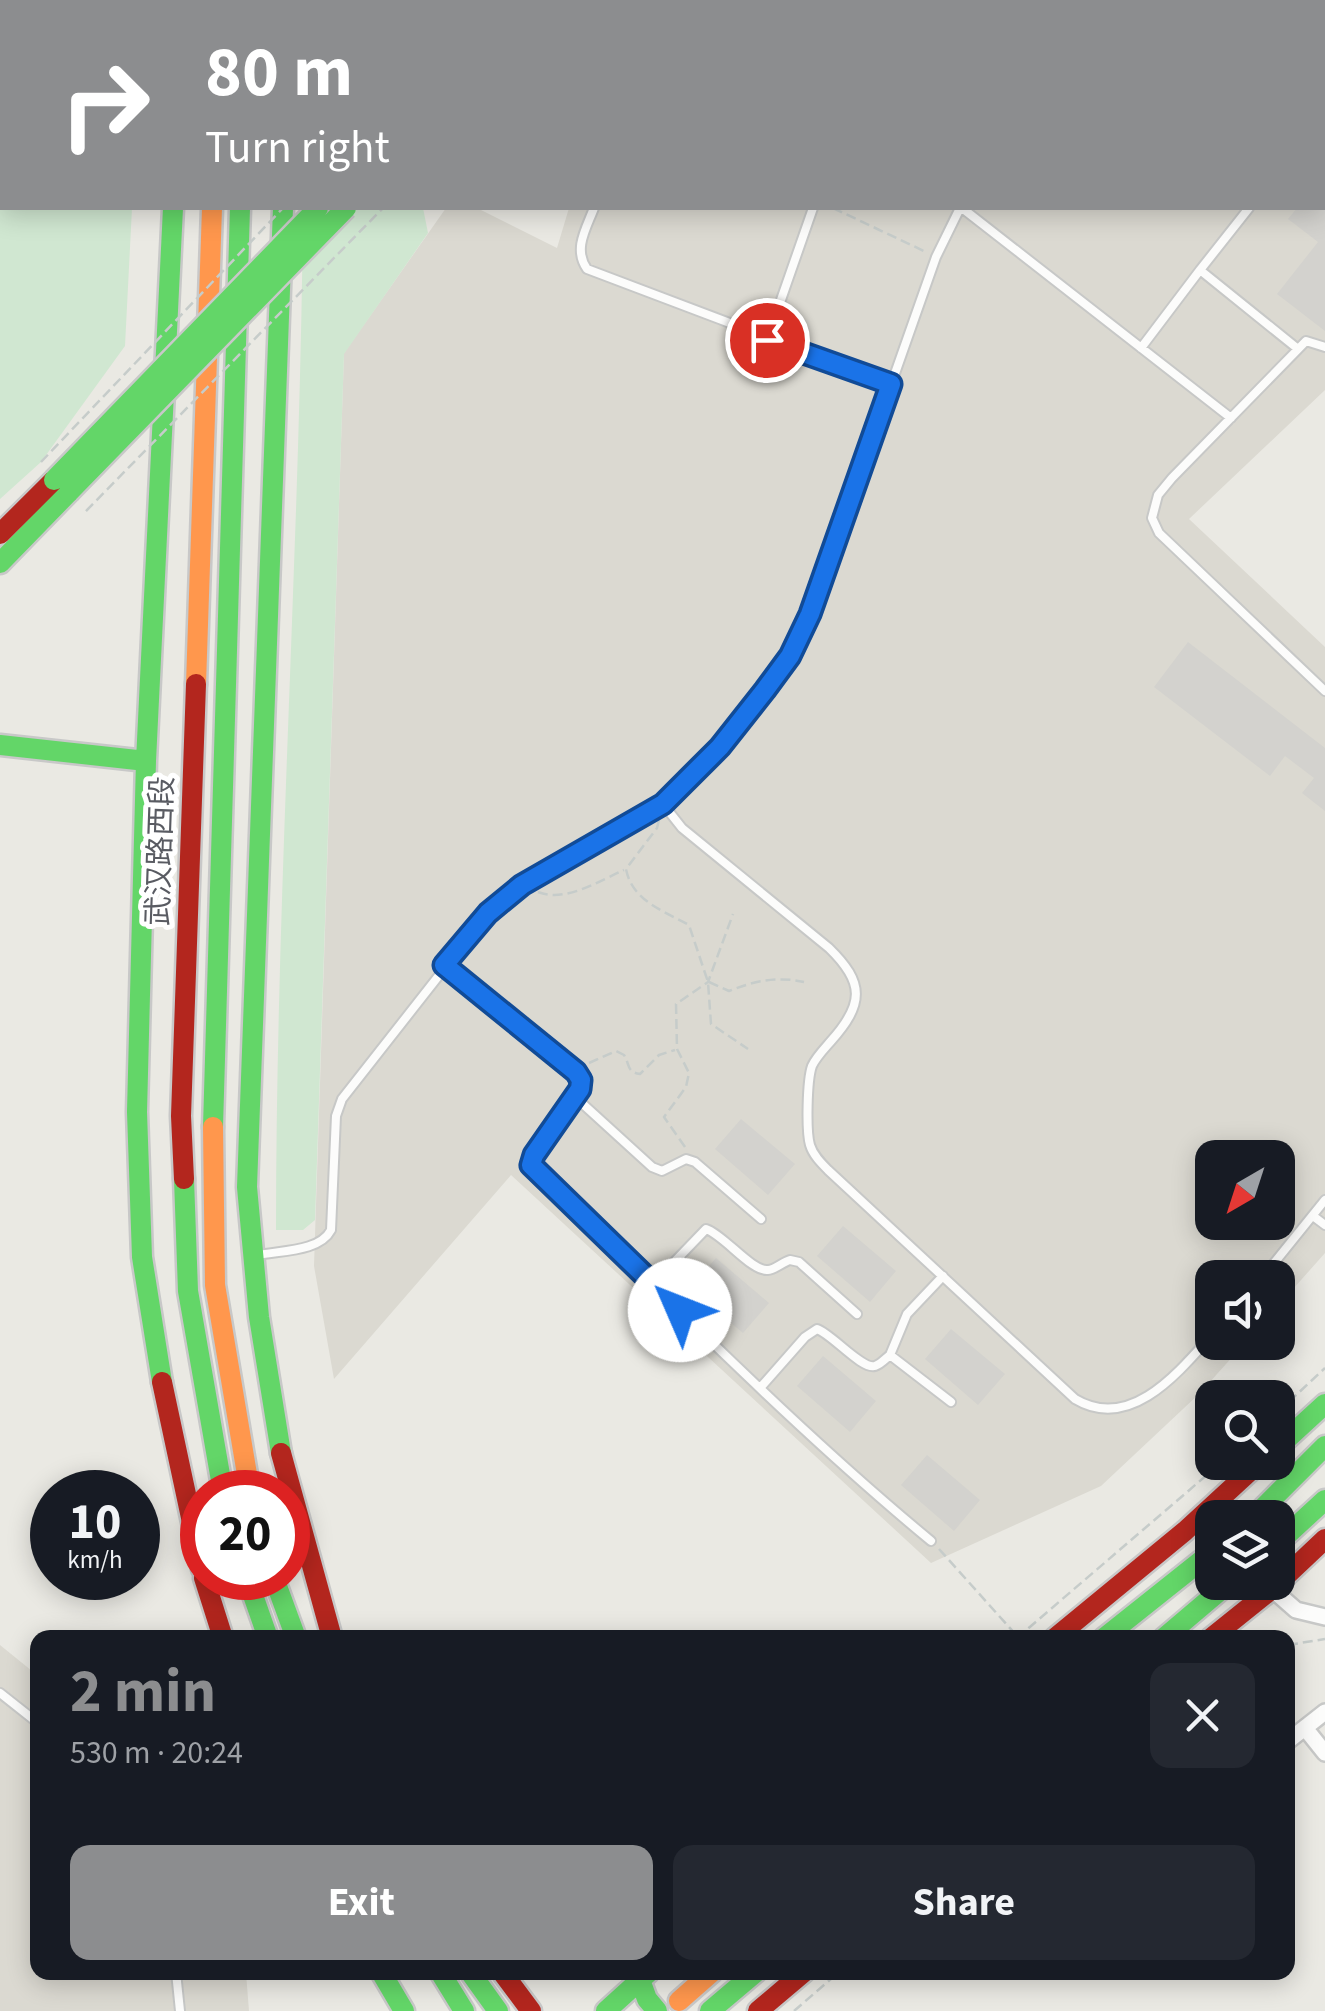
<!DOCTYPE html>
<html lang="en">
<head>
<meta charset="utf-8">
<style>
	:root { --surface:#171b24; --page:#242831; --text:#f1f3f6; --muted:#9ea1a6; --accent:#8c8d8f }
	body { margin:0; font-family:"Source Sans 3","Noto Sans SC",sans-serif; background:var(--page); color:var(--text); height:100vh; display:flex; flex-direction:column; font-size:38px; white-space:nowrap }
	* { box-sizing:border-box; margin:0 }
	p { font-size:32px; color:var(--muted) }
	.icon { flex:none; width:55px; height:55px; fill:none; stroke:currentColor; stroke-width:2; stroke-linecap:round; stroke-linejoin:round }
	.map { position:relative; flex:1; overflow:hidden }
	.sheet { position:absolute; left:30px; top:1630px; width:1265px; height:350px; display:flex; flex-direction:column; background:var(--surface); border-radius:20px; box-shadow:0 5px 25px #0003 }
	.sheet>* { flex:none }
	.banner { position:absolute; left:0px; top:0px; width:1325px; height:210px; box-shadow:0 5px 25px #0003; background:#8c8d8f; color:#fff; overflow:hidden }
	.needle { width:65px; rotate:219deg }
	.controls { position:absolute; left:1195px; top:1140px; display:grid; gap:20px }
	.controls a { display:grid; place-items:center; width:100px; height:100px; border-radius:20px; background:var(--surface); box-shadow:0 5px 25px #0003; font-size:50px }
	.speed { position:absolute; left:30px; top:1470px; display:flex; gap:20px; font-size:50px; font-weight:700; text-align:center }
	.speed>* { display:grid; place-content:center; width:130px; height:130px; border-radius:50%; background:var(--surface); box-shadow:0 5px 25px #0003; line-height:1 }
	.speed small { font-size:25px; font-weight:400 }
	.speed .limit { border:15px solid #d22; background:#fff; color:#111 }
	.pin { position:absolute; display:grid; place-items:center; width:85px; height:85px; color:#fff; margin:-42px; border:5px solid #fff; border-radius:50%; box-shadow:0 2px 10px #0007 }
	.me { position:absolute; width:110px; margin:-55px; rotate:314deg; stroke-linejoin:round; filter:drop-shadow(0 0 8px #0008) }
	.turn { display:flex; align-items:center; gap:35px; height:210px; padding:0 40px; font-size:45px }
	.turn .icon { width:130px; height:130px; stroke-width:2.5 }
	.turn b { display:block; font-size:70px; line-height:85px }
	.round { display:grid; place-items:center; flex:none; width:105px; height:105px; border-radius:20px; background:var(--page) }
	.overview { display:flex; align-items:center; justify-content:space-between; height:170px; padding:0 40px }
	h1 { font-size:60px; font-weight:700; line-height:75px; color:var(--accent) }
	.cta { display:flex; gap:20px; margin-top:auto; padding:20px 40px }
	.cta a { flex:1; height:115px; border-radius:20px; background:var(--accent); color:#fff; font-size:40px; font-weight:700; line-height:115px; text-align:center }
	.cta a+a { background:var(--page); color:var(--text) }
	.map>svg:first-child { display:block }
</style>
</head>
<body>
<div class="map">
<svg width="1325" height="2011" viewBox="0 0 1325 2011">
	<rect width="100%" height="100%" fill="#eae9e3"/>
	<path fill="#dbd9d1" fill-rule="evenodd" d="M628,0H1325V390L1189,519L1325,647V1253L1278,1306V1278H1212V1342L1245,1343L1199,1394L1101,1486L931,1563L511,1175L334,1379L314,1266L344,353L446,208H477L557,248L569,208H1322V2H628ZM1212,1158H1278V1222H1212Z
		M0,1645L37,1675L38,1972L246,1973L249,2011H0Z"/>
	<path fill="#d0e7d1" d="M0,0L135,2H2V208H132L125,346L41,462L0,499Z
		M303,208H423L428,233L344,354L315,1220L303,1230H276C276,889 300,549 303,208Z"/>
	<path fill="#d3d2ce" d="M1297,208H1325V331L1277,294L1318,242L1288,219Z
		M1188,642L1325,748V811L1302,793L1314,778L1285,756L1270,776L1154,687Z
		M741,1119L795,1164L768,1195L715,1149Z
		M843,1226L896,1271L870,1302L817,1256Z
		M716,1258L769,1303L743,1333L690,1288Z
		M951,1329L1005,1374L978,1405L925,1359Z
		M823,1356L876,1401L850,1432L797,1386Z
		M927,1455L980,1500L954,1531L901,1485Z"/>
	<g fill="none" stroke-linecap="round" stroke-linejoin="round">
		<defs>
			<path id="lane" d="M680,2L681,0
				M929,2L931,0
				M1103,2L1105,0
				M1322,34L1325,31
				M1322,114L1325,110
				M594,208C586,229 573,249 587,269L891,384
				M962,208L1231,418
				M1249,208L1200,270L1298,349
				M767,340L813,208
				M1325,347L1306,341L1172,478L1158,495L1152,518L1159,533L1325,691
				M1141,348L1200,270
				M663,804L682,828L829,948C865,983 864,1004 831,1041C825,1048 816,1057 812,1066C807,1080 806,1131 810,1145C813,1155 821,1163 828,1170L1075,1399C1130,1432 1178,1373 1212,1335
				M444,965L577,1072L581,1080L580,1089L534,1155L531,1165L538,1174C668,1298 793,1427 931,1541
				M574,1096L652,1167L662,1171L686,1159L695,1162L761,1219
				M1313,1216L1325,1225
				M254,1256C277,1250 319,1253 331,1230L336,1116L342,1099L488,913L522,885L663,804L687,783L765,690L790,656L810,615L936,257L960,208
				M1262,1278L1325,1200
				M653,1284L706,1229C724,1235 752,1272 768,1270C774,1270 783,1262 790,1260L799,1262L857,1314
				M890,1355L907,1314L943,1276
				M760,1388L805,1337L817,1329C832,1334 862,1370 875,1366C881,1364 885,1359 890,1355L951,1402
				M0,1693L38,1723
				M176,1972L180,2011"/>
			<path id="street" d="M1272,1589L1296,1610L1325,1617
				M1305,1728L1325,1753
				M1288,1741L1325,1712"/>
			<path id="fast" d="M172,0V2
				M279,0V2
				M504,2L506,0
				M531,2L533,0
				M0,563L69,492
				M0,745L146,761
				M213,1127L240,208
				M184,1179L188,1291L223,1492
				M162,1382L142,1257L137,1112L146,761L173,208
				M1278,1447L1325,1404
				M281,1453L259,1317L247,1187L283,208
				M1253,1518L1325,1446
				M1278,1543L1325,1500
				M247,1578L268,1638
				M274,1578L296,1638
				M1104,1638L1212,1552
				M1164,1638L1230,1582
				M381,1972L404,2011
				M440,1972L464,2011
				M470,1972L498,2011
				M640,1980L647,1999L657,2011
				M606,2011L649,1972
				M710,2011L756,1972"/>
			<path id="slow" d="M239,0V2
				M201,2L202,0
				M196,684L212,208
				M213,1127L215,1285L250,1492
				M679,2001L712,1972"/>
			<path id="jam" d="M0,534L54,480
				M184,1179L181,1116L196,684
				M162,1382L202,1569
				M281,1453L332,1638
				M204,1578L223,1638
				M1055,1638L1185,1531L1260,1462
				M1211,1638L1272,1589L1325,1539
				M502,1972L531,2011
				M758,2011L804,1972"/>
		</defs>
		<use href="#lane" stroke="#c7c8c7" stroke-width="12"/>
		<use href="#street" stroke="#c7c8c7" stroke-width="20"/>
		<use href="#fast" stroke="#c8c8c8" stroke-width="25"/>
		<use href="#slow" stroke="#c8c8c8" stroke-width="25"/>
		<use href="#jam" stroke="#c8c8c8" stroke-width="25"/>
		<path stroke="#c6ccca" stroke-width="2.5" stroke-dasharray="10 5" stroke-linecap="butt" d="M1190,0L1193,2
			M469,2L471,0
			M564,2L566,0
			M833,208L926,252
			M659,820L657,828L626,869C632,901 664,911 689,925L708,982L711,1024L748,1049
			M538,892C565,903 599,881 624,870
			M709,982L729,991C754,981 777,976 804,982
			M589,1063L616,1051L624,1055C630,1064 626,1072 640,1074L659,1055L675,1050
			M685,1147L664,1117L686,1087L689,1073L677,1049L676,1004L708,982L733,914
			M1278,1412L1325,1368
			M939,1549L1017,1636
			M1017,1638L1222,1462
			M1288,1645L1325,1639
			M589,1972L613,1976L617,1972
			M794,2011L839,1972"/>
		<use href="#lane" stroke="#fcfcfb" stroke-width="8"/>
		<use href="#street" stroke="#fcfcfb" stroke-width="15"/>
		<use href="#fast" stroke="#63d668" stroke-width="20"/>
		<use href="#slow" stroke="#ff974d" stroke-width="20"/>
		<use href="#jam" stroke="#b3261e" stroke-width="20"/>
		<defs>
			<path id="fast-bridge" d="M54,480L318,208
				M69,492L346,208"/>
		</defs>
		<use href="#fast-bridge" stroke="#c8c8c8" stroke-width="25" stroke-linecap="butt"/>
		<path stroke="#c6ccca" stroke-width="2.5" stroke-dasharray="10 5" stroke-linecap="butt" d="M41,462L283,208
			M86,511L383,208"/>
		<use href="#fast-bridge" stroke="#63d668" stroke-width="20"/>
	</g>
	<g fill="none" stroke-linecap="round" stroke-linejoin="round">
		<defs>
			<path id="route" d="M680,1310L531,1165L534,1155L580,1089L581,1080L576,1072L444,965L488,913L522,885L663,804L720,747L765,690L790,656L810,614L891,384L767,340"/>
		</defs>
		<use href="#route" stroke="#114b97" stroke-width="25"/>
		<use href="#route" stroke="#1a73e8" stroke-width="18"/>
	</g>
	<g text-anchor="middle" stroke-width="10" stroke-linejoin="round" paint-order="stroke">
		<g font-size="30" fill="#595b62" stroke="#fff">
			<text transform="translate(160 851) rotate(-88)" y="10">武汉路西段</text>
		</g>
	</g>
</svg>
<div class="controls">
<a><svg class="needle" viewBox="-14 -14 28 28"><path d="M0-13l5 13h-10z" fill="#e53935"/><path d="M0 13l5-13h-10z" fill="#9ea1a6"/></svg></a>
<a><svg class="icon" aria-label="sound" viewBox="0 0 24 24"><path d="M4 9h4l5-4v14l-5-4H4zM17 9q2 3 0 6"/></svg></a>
<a><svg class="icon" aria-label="search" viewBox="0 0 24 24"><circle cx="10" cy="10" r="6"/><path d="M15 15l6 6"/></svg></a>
<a><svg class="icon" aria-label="layers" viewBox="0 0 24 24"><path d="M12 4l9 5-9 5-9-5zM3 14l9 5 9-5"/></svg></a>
</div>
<div class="speed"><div>10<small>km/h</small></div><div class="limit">20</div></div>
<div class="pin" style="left:767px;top:340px;background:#d93025"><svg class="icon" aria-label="arrive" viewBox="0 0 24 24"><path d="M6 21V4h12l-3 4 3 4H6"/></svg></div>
<svg class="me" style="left:680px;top:1310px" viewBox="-20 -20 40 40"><circle r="19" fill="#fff"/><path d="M0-13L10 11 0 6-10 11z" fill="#1a73e8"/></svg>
<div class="banner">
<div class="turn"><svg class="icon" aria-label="right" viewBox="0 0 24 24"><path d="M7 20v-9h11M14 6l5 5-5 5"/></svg><div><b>80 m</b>Turn right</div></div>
</div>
<section class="sheet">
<div class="overview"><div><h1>2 min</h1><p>530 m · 20:24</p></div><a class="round"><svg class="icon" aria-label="close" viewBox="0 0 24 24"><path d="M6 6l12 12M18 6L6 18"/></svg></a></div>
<div class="cta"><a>Exit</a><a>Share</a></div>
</section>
</div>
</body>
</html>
